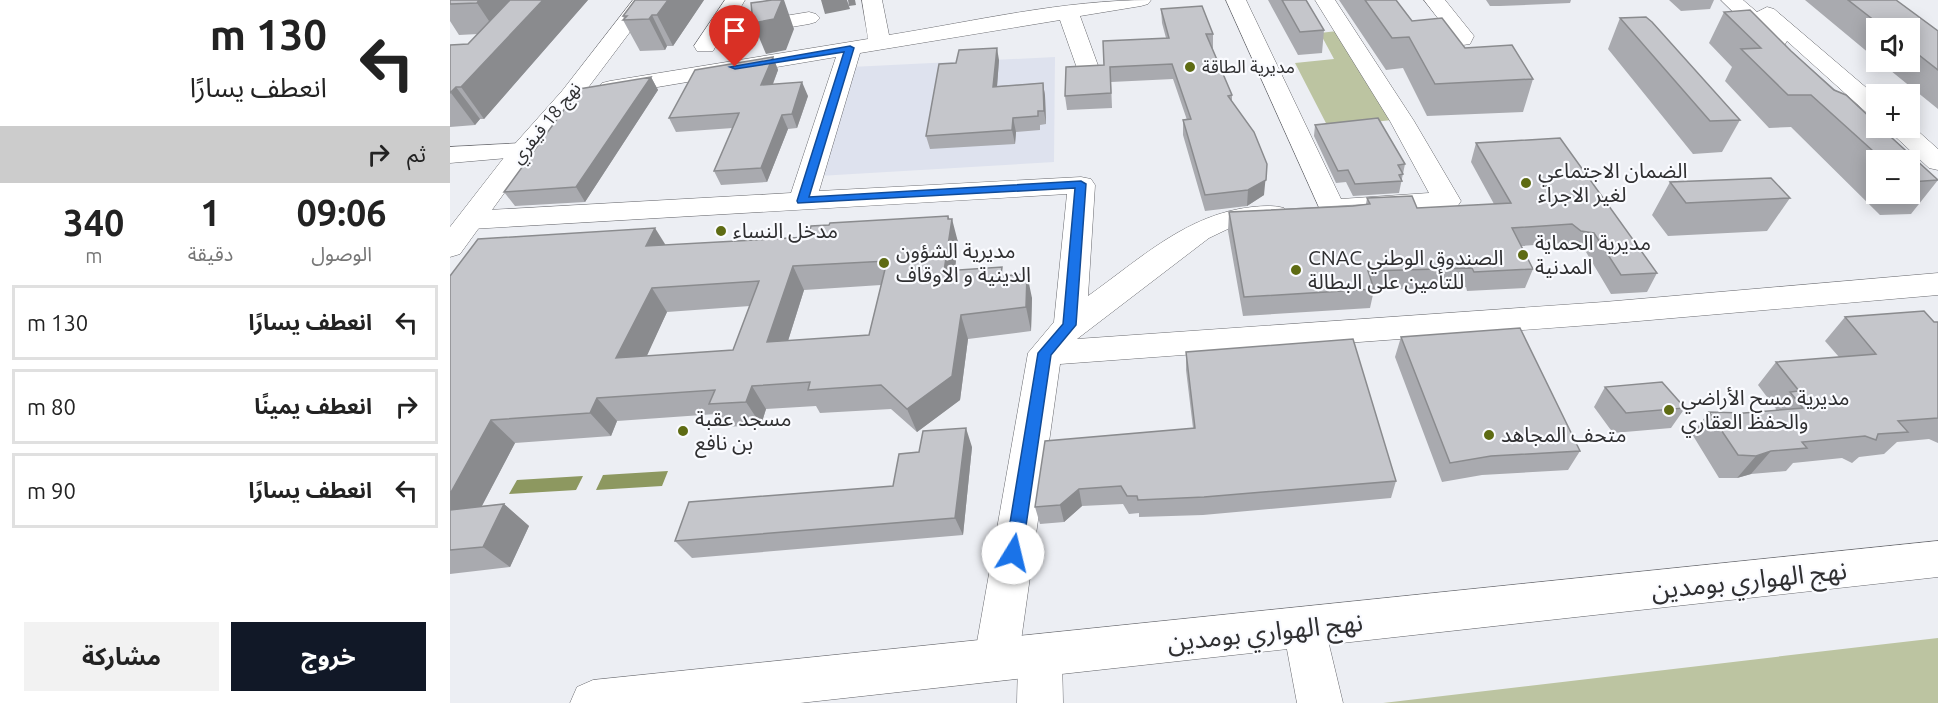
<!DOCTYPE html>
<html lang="ar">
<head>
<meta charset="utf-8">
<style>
	:root { --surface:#fff; --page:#f2f2f2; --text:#222; --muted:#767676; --line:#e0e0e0; --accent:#111827 }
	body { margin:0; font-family:Ubuntu,"Noto Sans Arabic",sans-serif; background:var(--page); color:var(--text); direction:rtl; height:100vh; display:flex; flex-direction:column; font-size:22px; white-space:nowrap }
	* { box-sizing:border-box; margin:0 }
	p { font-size:20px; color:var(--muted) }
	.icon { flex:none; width:33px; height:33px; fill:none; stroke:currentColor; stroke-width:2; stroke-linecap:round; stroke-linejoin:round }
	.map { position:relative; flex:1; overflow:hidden; direction:ltr }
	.panel { display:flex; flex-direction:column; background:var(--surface); width:450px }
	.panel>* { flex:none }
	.top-card { background:#fff; color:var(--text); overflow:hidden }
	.buttons { position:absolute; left:1416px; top:18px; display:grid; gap:12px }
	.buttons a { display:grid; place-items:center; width:54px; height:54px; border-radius:0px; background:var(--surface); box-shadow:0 3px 15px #0003; font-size:30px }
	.pin { position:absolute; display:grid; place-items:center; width:51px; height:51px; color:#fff; margin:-62px -26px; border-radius:50% 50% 50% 0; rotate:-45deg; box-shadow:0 0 6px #0007 }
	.pin .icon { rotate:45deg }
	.me { position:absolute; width:66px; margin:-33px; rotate:9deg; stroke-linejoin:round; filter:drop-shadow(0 0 4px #0008) }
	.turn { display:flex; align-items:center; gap:21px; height:126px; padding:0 24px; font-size:27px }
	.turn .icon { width:78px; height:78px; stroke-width:2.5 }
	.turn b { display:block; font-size:42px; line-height:51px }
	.then { display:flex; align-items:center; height:57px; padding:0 24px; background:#0003; gap:12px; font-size:22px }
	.eta { display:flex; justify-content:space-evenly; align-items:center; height:102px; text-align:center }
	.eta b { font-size:36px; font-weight:700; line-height:42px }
	.button { display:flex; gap:12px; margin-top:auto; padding:12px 24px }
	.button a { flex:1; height:69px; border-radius:0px; background:var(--accent); color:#fff; font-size:24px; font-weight:700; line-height:69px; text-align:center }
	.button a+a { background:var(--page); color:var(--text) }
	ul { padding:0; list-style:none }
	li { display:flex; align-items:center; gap:18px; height:75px; margin:0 12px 9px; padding:0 12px; border:3px solid var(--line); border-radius:0px }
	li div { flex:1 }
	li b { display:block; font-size:22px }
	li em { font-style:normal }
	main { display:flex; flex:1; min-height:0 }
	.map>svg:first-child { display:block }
</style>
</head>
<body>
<main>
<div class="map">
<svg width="1488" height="703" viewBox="0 0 1488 703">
	<rect width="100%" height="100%" fill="#eceef3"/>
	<path fill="#dee2ee" d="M605,57L604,162L369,176L401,67Z"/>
	<path fill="#bcc4a1" d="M887,31L942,120L878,127L845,63L884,59L870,33Z
		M1488,638V703H933L1427,645Z"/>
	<path fill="#8d9860" d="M218,471L212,486L146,490L153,475Z
		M133,476L126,490L59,494L67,480Z"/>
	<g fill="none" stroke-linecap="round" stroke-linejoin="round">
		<defs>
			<path id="minor" d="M275,0H295L280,25L359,12L366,14L370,18L366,22L359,24L270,39L263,51H247L244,46Z
				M412,0H432L439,35C526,21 613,0 701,0L698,4L691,6L630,16L650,71L647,76H631L628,71L610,20L410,53L369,191L631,177L641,179L645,185L638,296C690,259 737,214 802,207C813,206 823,205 834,208L838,214L834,220L782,227L759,238L627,339L1154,302L1488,273V295L1154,324L610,364L569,655L574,641L590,634L606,641L612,656L613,703H567L568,659L562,674L546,681L530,674L524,659L578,353L604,322L617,194L21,229L11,226L7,220L11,214L21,211L341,193L386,57L160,95L152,93L148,88L152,83L160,81L418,39Z
				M776,0H796L891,199L979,193L940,121L865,0H885L964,121L1011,201L1007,207L882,217L872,214Z
				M974,0H995L1024,36L1020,44L992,48L984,46L981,41L984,36L1000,34Z
				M72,143L81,146L85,151L81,156L0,163V147Z
				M854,607L869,613L875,628L893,703H847L833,628L839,613Z"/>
			<path id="major" d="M183,0H204L128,101L81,156L10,254L0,257V227L63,146L112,91Z
				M1271,0H1293L1307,12L1317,7L1324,9L1426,96V115L1417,113L1337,41L1334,46H1318Z
				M1460,124L1488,149V170L1479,168L1436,128H1460Z
				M1488,541V577L350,703H120L127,687L143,680Z"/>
		</defs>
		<use href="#minor" stroke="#68696e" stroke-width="1"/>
		<use href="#major" stroke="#68696e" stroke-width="1"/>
		<use href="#minor" fill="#fff" fill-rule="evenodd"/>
		<use href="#major" fill="#fff" fill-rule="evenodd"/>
	</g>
	<path fill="#a9aaaf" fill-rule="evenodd" d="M0,0H138L34,119H30L25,125L0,127V45L18,44L28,34L9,35L0,21Z
		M254,0L223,46H217L215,50L190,51L173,20L174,19L173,16Z
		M818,0H856L874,30L872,53L848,55Z
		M889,0H946L962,21L1015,48L1083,79L1073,112L977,116L953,68L936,70Z
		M1036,0H1121L1120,3L1050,6H1040Z
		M1219,0H1264L1260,9L1231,11Z
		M1355,0H1446L1488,31V109L1430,62H1460V28H1426V59Z
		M711,9L763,34V48H762L782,95V102L814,195L797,206L755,211L733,135V120H737L723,79L661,82L662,108L617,110L615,96L654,65L716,38L712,23Z
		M1274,12L1341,51L1488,180L1461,214L1430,215L1341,127L1319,128L1275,81L1282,67L1259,43ZM1426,160H1460V194H1426Z
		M1170,18L1290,120L1272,152L1243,154L1158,49Z
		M323,57L328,70L323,84L358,96L347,128L338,129L317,182L271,185L264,171L283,128L226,132L219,118Z
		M549,60L547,86L593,83L595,96L596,124L590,125V130L566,132L565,144L480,149L476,136L506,63Z
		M201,77L208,90L135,202L65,206L54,192Z
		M865,125L955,164L949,193L903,196L896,182L886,183L864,136Z
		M1026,143L1207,273L1197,292L1161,294L1136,252L1123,250L1114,243L1071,246L1083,269L1075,288L1017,291L1016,287L924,290L920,308L793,316L778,231L779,212L916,204L917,198L967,208L1044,204L1021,162Z
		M1220,182L1340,198L1317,231L1218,236L1202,215Z
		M498,216L508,242L505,270L554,275L582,298L581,331L518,339L510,400L467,432L441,409L370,413L366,406L316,409L311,425L275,427L266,414L167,421L161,436L65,443L32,506L54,504L79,526L60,567L0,574V276L216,245L358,237ZM431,285L419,335L338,341L354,290ZM300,306L283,350L196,356L217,312Z
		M1395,317L1488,322V443L1479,439L1447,442L1434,454L1409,457L1402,463L1392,458L1343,463L1336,471L1301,474L1287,478H1269L1242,434L1259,412L1294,413L1325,411L1326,409L1308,385L1326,362L1389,357L1375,341Z
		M951,337L1130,451L1118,470L1032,475L992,482L945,357Z
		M736,352L946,481L941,498L753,515L689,517V513L679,514L673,504L632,506L614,522L590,524L585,507L743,428L736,370Z
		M1155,387L1235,408L1221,428L1163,433L1144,407Z
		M522,447L513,535L242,558L225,541L443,486Z"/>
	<path fill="#8a8b8e" d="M29,0H61L47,33L27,3Z
		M93,0H138L34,119L11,87Z
		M218,0H254L223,46L207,15Z
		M332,0H334L344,29L336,50L316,54L303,23Z
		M371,0H397L400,9L375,14Z
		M398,0H405L406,5L399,6Z
		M202,15L217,46L215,50L199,19Z
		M547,48L549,60L546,100L543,87Z
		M323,57L328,70L317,99L311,85Z
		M201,77L208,90L135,202L126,187Z
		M352,82L358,96L347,128L342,114Z
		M593,83L595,96L596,124L594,111Z
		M6,87L30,119L25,125L1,93Z
		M332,115L338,129L317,182L311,168Z
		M563,118L566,132L565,144L562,130Z
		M817,164L814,195L797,206L798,190Z
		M498,216L501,225L502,219L508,242L502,295L494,271Z
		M205,228L220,252L196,246Z
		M343,266L354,290L330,366L317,342Z
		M577,274L582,298L581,331L576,307Z
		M202,288L217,312L185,382L166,358Z
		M511,315L518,339L510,400L467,432L457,409Z
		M302,386L316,409L311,425L296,402Z
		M147,398L167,421L161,436L140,413Z
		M41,420L65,443L18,532L0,518V494Z
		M516,428L522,447L513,535L505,518Z
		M1321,451L1301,474L1287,478L1306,456Z
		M629,489L632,506L614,522L610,505Z
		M54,504L79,526L60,567L33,547Z"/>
	<path fill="#c5c6cb" stroke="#8a8b8e" stroke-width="1.5" fill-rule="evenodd" d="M0,0H29L27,3L0,4Z
		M60,0H93L11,87H6L0,93V45L18,44Z
		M185,0H218L207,15H202L199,19L173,20L177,16H173Z
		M322,0H332L324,19L303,23L301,3Z
		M832,0H856L874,30L850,32Z
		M915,0H946L962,21L992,18L1015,48L1062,45L1083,79L985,84L959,37L942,38Z
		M1398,0H1446L1488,31V70L1460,48V28H1434Z
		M752,6L763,34H756L782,95L778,96L804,132L817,164L816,180L798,190L755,195L733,120L741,119L722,64L660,67L661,93L615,96L616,67L654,65L653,41L719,38L711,9Z
		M1300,10L1341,51L1384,90L1396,95L1426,123V128H1431L1488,180L1460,182V160H1433L1361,95H1338L1291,49L1311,48L1274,12Z
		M1196,17L1202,22L1290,120L1260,121L1170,18Z
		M547,48L543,87L593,83L594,111H588V116L563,118L562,130L476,136L489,64L506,63L509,50Z
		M323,57L311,85L352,82L342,114L332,115L311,168L264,171L289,113L219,118L245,70Z
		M201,77L126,187L54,192L129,89Z
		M928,118L955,164L948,165L953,174L949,175L952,181L905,184L898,170L888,171L865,125Z
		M1110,138L1207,273L1171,275L1144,233L1131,231L1122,224L1062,228L1083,269L1024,272L1022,268L918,271L924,289L794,297L779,212L903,206L920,204L917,198L962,196L967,208L1061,203L1026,143Z
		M1321,178L1340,198L1236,203L1220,182Z
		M498,216V219H502L494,271L552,267L551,276L577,274L576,307L511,315L502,376L457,409L431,385L358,390L360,382L302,386L296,402L259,404L265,390L147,398L140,413L41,420L0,494V276L28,239L205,228L196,246L358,237L361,226L379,225L380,223ZM437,261L419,335L317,342L343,266ZM309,281L283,350L166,358L202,288Z
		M1474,311L1484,322H1488V418L1448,421L1458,432L1428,434L1426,440L1415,436L1352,442L1357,448L1321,451L1306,456L1288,455L1259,412L1294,413L1353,408L1340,392L1349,391L1326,362L1426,354L1395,317Z
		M1070,328L1130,451L1041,456L1000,463L951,337Z
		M903,339L946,481L754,497L688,500L687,496H677L671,486L629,489L610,505L585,507L595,441L745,428L736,352Z
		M1212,382L1235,408L1176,413L1155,387Z
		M516,428L505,518L225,541L239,502L443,486L449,454L469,452L473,431Z
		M54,504L33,547L0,550V510Z"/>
	<path fill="#1a73e8" stroke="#114b97" stroke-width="1.5" d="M400,46L404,48L359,197L631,181L636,184L626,325L601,355L572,553L569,558L563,560L557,558L555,553L588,353L613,324L625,188L348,203L347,201L394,52L285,69L280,67Z"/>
	<g fill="#5e6b13" stroke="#fafbff" stroke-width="2">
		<circle cx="740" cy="67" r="6"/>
		<circle cx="1076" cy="183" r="6"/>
		<circle cx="271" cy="231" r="6"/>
		<circle cx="1073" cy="255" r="6"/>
		<circle cx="434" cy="263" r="6"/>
		<circle cx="846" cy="270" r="6"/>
		<circle cx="1219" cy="410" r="6"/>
		<circle cx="233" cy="431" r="6"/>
		<circle cx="1039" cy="435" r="6"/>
	</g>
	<g text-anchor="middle" stroke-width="4.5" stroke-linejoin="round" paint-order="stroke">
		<g font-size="18" fill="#2f2f31" stroke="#fafbff" text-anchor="start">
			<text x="752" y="73">مديرية الطاقة</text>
		</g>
		<g font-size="18" fill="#2f2f31" stroke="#fafbff">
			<text transform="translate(96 123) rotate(-51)" y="6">نهج 18 فيفري</text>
		</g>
		<g font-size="21" fill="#2f2f31" stroke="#fafbff" text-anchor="start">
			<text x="1088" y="178">الضمان الاجتماعي<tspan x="1088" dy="24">لغير الاجراء</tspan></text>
			<text x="283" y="238">مدخل النساء</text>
			<text x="1085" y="250">مديرية الحماية<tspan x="1085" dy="24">المدنية</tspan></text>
			<text x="446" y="258">مديرية الشؤون<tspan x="446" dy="24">الدينية و الاوقاف</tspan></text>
			<text x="858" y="265">CNAC الصندوق الوطني<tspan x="858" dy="24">للتأمين على البطالة</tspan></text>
			<text x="1231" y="405">مديرية مسح الأراضي<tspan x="1231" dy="24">والحفظ العقاري</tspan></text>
			<text x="245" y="426">مسجد عقبة<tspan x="245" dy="24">بن نافع</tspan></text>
			<text x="1051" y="442">متحف المجاهد</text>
		</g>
		<g font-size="26" fill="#2f2f31" stroke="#fafbff">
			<text transform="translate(1299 580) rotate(-6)" y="9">نهج الهواري بومدين</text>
			<text transform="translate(815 632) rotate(-6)" y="9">نهج الهواري بومدين</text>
		</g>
	</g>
</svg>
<div class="buttons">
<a><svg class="icon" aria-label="sound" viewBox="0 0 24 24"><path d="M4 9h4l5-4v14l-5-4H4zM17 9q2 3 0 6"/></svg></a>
<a>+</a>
<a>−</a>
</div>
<div class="pin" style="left:285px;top:67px;background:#d93025"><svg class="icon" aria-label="arrive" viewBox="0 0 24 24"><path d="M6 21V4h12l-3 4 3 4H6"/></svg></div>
<svg class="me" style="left:563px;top:553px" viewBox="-20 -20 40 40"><circle r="19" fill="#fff"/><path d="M0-13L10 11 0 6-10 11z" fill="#1a73e8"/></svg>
</div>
<section class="panel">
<div class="top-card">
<div class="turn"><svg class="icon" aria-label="left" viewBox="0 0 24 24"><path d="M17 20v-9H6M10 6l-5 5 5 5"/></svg><div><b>130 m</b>انعطف يسارًا</div></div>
<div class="then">ثم<svg class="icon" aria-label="right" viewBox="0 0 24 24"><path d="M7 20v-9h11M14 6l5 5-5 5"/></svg></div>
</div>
<div class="eta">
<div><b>09:06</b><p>الوصول</p></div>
<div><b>1</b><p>دقيقة</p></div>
<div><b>340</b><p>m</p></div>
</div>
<ul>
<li><svg class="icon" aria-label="left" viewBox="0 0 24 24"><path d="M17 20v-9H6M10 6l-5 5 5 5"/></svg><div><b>انعطف يسارًا</b></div><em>130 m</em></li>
<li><svg class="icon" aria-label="right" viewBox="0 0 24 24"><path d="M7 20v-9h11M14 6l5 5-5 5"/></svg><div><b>انعطف يمينًا</b></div><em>80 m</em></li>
<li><svg class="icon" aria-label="left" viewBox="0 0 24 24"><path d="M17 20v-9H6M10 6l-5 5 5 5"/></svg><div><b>انعطف يسارًا</b></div><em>90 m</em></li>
</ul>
<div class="button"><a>خروج</a><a>مشاركة</a></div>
</section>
</main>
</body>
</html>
